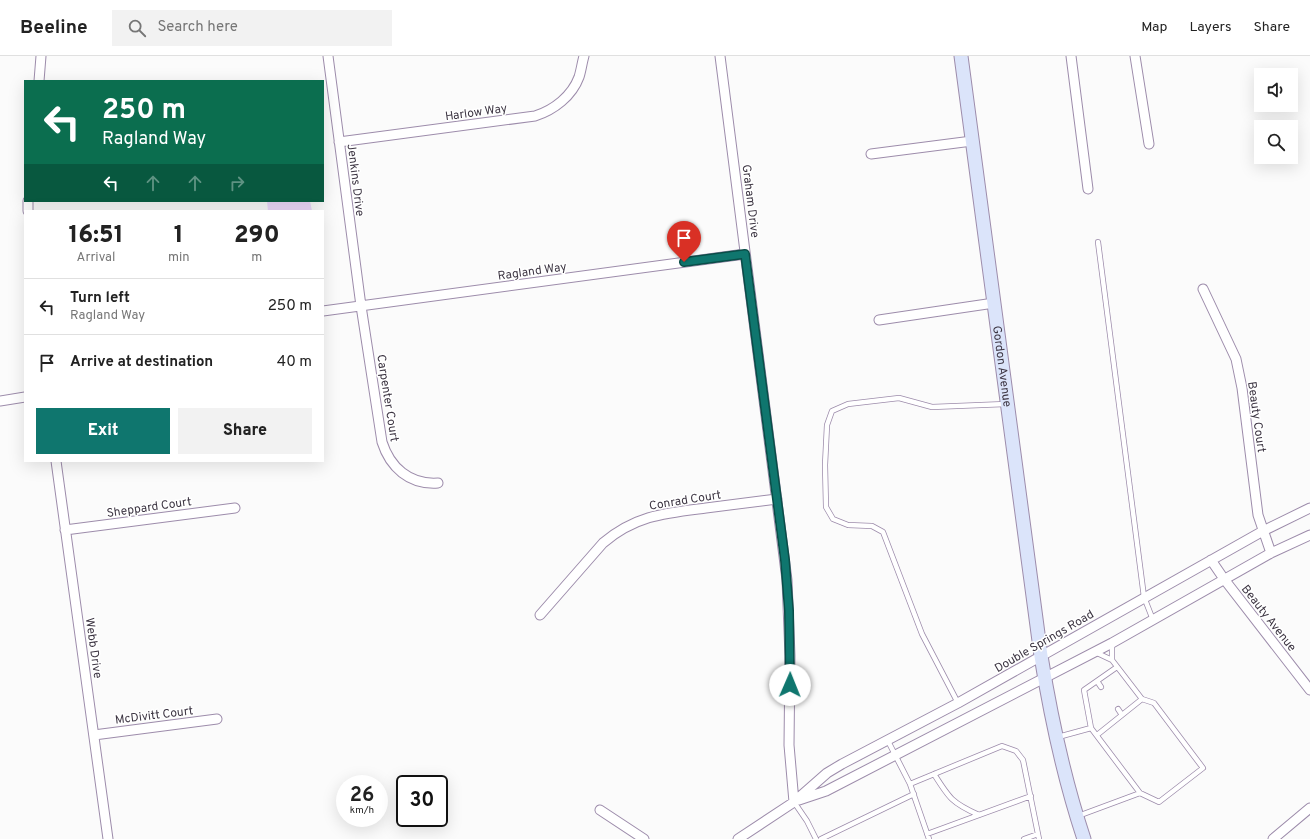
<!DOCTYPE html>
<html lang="en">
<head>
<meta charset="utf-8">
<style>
	:root { --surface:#fff; --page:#f2f2f2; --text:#222; --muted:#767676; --line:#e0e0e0; --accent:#0f766e }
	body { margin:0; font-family:Overpass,sans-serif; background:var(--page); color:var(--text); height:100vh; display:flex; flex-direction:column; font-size:15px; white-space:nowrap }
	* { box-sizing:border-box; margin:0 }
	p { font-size:13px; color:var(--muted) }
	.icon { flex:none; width:22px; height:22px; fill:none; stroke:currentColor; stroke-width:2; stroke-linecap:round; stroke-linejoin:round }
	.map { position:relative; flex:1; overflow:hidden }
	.details { position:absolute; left:24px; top:154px; width:300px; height:252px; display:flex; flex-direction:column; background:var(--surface); border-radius:0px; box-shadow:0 4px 16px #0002 }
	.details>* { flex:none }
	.top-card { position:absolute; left:24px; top:24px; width:300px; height:122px; border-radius:0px; box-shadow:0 4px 16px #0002; background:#0b6e4f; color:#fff; overflow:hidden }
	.fabs { position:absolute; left:1254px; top:12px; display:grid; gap:8px }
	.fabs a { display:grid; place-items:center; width:44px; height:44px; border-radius:0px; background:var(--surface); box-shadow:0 4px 16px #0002; font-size:20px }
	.speed { position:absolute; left:336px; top:719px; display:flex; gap:8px; font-size:20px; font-weight:700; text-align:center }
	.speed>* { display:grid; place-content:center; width:52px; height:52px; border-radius:50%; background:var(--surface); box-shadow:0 4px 16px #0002; line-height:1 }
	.speed small { font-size:10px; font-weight:400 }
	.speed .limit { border:2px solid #111; border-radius:6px; background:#fff; color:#111 }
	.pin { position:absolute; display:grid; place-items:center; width:34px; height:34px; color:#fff; margin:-41px -17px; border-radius:50% 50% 50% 0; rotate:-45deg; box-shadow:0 0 4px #0007 }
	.pin .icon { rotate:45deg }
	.me { position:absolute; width:44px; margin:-22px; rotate:1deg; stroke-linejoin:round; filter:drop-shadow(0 0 3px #0008) }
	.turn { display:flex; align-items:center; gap:14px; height:84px; padding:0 12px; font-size:18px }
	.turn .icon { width:52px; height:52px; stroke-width:2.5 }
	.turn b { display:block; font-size:28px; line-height:34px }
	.lanes { display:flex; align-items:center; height:38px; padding:0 12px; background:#0003; justify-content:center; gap:20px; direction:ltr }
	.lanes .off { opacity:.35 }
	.eta { display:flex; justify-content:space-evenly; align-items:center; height:68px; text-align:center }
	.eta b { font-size:24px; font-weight:800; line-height:28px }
	.cta { display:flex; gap:8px; margin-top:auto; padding:8px 12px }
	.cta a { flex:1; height:46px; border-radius:0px; background:var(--accent); color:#fff; font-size:16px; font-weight:800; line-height:46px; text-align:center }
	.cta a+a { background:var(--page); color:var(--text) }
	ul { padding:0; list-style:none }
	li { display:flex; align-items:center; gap:12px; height:56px; padding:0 12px; border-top:1px solid var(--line) }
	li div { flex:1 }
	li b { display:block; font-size:15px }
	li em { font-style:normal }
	header { display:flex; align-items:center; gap:24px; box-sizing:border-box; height:56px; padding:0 20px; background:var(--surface); border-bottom:1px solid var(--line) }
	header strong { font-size:19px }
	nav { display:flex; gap:22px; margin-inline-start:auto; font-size:14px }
	.search { width:280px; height:36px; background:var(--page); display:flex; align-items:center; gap:10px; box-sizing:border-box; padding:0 14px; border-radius:0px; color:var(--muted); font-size:15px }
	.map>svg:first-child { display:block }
</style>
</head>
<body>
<header>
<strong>Beeline</strong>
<div class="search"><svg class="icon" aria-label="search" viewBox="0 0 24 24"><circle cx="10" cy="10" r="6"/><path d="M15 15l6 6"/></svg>Search here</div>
<nav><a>Map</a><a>Layers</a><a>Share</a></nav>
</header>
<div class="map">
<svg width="1310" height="783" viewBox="0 0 1310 783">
	<rect width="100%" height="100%" fill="#fbfbfb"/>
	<path fill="#eddafc" d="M267,145H310L312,155H268Z"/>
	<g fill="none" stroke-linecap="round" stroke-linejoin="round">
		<defs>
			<path id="service" d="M1098,186L1144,541L1153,564
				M1095,596L1112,604V587
				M1097,625L1101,631
				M958,647L922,578L883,476L872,470L848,469L833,463L826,451L825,409L827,369L832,355L848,348L899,342L932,351L1006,348
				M1118,653L1122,659
				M1091,672L1140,737L1159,746L1203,712L1154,647L1142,643L1112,604
				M1097,679L1142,643
				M1058,681L1091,672L1084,634L1117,611
				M888,685L910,728L929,783
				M934,718C949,742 952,747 979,759
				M910,728L1002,690L1016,695L1023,704L1039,783
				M794,746L807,765L816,783
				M1078,760L1140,737
				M927,778L1031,740
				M821,783L914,738
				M1024,783L1038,778"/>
			<path id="minor" d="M328,0L361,250L382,386C390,411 409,429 438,427
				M720,0L787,524L790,600L789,689L794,746
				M1071,0L1088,133
				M1135,0L1149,88
				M39,25L41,0
				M339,86L535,60C554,54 572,40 579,21C581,15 582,7 584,0
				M871,98L972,85
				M28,155V145
				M1203,233L1236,303L1242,332L1258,459L1271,497
				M323,255L745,198
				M879,264L994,247
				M0,345L25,341
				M56,405L108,783
				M65,474L235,452
				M1211,504L1224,523L1310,634
				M540,559L603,487C636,459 666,457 706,452C730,449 754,446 777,443
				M94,679L217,663
				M799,744L826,735L1112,587L1271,497L1310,479
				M600,754L644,783
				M738,783L794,746L827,717L842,708L958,647L1263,475L1310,452
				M1273,783L1310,752"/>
			<g id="secondary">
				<path id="s1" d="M961,0L1041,600C1051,662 1064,723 1084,783"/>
			</g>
		</defs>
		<use href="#service" stroke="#9d8cab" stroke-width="6"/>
		<use href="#minor" stroke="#9d8cab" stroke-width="11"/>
		<use href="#secondary" stroke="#9d8cab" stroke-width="15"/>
		<use href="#service" stroke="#fff" stroke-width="4.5"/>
		<use href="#minor" stroke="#fff" stroke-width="9"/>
		<use href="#secondary" stroke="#dbe4fa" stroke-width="13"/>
	</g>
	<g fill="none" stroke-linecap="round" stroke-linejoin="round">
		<defs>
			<path id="route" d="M684,206L745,198L785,504L789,555L790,629"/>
		</defs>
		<use href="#route" stroke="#0a4d48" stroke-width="10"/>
		<use href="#route" stroke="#0f766e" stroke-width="7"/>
	</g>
	<g text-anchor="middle" stroke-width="3" stroke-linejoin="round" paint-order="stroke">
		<g font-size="12" fill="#3c3542" stroke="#fff">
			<text transform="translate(476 56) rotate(-8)" y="4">Harlow Way</text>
			<text transform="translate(356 124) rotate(83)" y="4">Jenkins Drive</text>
			<text transform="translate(751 145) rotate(83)" y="4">Graham Drive</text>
			<text transform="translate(532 215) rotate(-8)" y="4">Ragland Way</text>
			<text dy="4" stroke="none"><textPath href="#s1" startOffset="313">Gordon Avenue</textPath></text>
			<text transform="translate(388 342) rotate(81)" y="4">Carpenter Court</text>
			<text transform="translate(1257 361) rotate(82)" y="4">Beauty Court</text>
			<text transform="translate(685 444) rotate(-9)" y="4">Conrad Court</text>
			<text transform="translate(149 451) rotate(-8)" y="4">Sheppard Court</text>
			<text transform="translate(1269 562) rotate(52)" y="4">Beauty Avenue</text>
			<text transform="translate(1044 585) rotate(-30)" y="4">Double Springs Road</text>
			<text transform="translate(94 592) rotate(82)" y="4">Webb Drive</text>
			<text transform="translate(154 659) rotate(-7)" y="4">McDivitt Court</text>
		</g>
	</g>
</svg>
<div class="fabs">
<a><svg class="icon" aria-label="sound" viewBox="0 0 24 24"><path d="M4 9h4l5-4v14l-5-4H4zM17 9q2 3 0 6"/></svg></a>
<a><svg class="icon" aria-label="search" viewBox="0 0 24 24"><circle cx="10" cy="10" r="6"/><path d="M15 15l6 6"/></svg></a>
</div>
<div class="speed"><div>26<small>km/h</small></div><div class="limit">30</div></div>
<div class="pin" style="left:684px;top:206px;background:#d93025"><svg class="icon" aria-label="arrive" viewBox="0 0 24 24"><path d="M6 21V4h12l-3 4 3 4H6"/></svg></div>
<svg class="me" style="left:790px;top:629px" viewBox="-20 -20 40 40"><circle r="19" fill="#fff"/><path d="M0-13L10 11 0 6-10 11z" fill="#0f766e"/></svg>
<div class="top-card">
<div class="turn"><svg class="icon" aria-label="left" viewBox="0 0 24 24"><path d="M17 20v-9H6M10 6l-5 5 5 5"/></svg><div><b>250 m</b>Ragland Way</div></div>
<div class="lanes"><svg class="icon" aria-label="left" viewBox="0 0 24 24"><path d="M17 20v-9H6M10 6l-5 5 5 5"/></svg><svg class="icon off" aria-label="ahead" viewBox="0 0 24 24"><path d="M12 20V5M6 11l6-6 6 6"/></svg><svg class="icon off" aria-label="ahead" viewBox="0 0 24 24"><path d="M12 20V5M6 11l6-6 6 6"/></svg><svg class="icon off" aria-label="right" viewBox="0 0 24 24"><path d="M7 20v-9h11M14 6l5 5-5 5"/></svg></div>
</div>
<section class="details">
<div class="eta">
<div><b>16:51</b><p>Arrival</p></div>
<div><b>1</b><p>min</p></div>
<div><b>290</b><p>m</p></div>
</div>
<ul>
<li><svg class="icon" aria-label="left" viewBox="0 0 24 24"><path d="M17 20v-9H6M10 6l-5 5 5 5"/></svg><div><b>Turn left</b><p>Ragland Way</p></div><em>250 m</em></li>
<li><svg class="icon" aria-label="arrive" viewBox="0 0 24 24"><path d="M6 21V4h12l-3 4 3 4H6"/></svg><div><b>Arrive at destination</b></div><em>40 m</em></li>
</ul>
<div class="cta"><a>Exit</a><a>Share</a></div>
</section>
</div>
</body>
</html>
